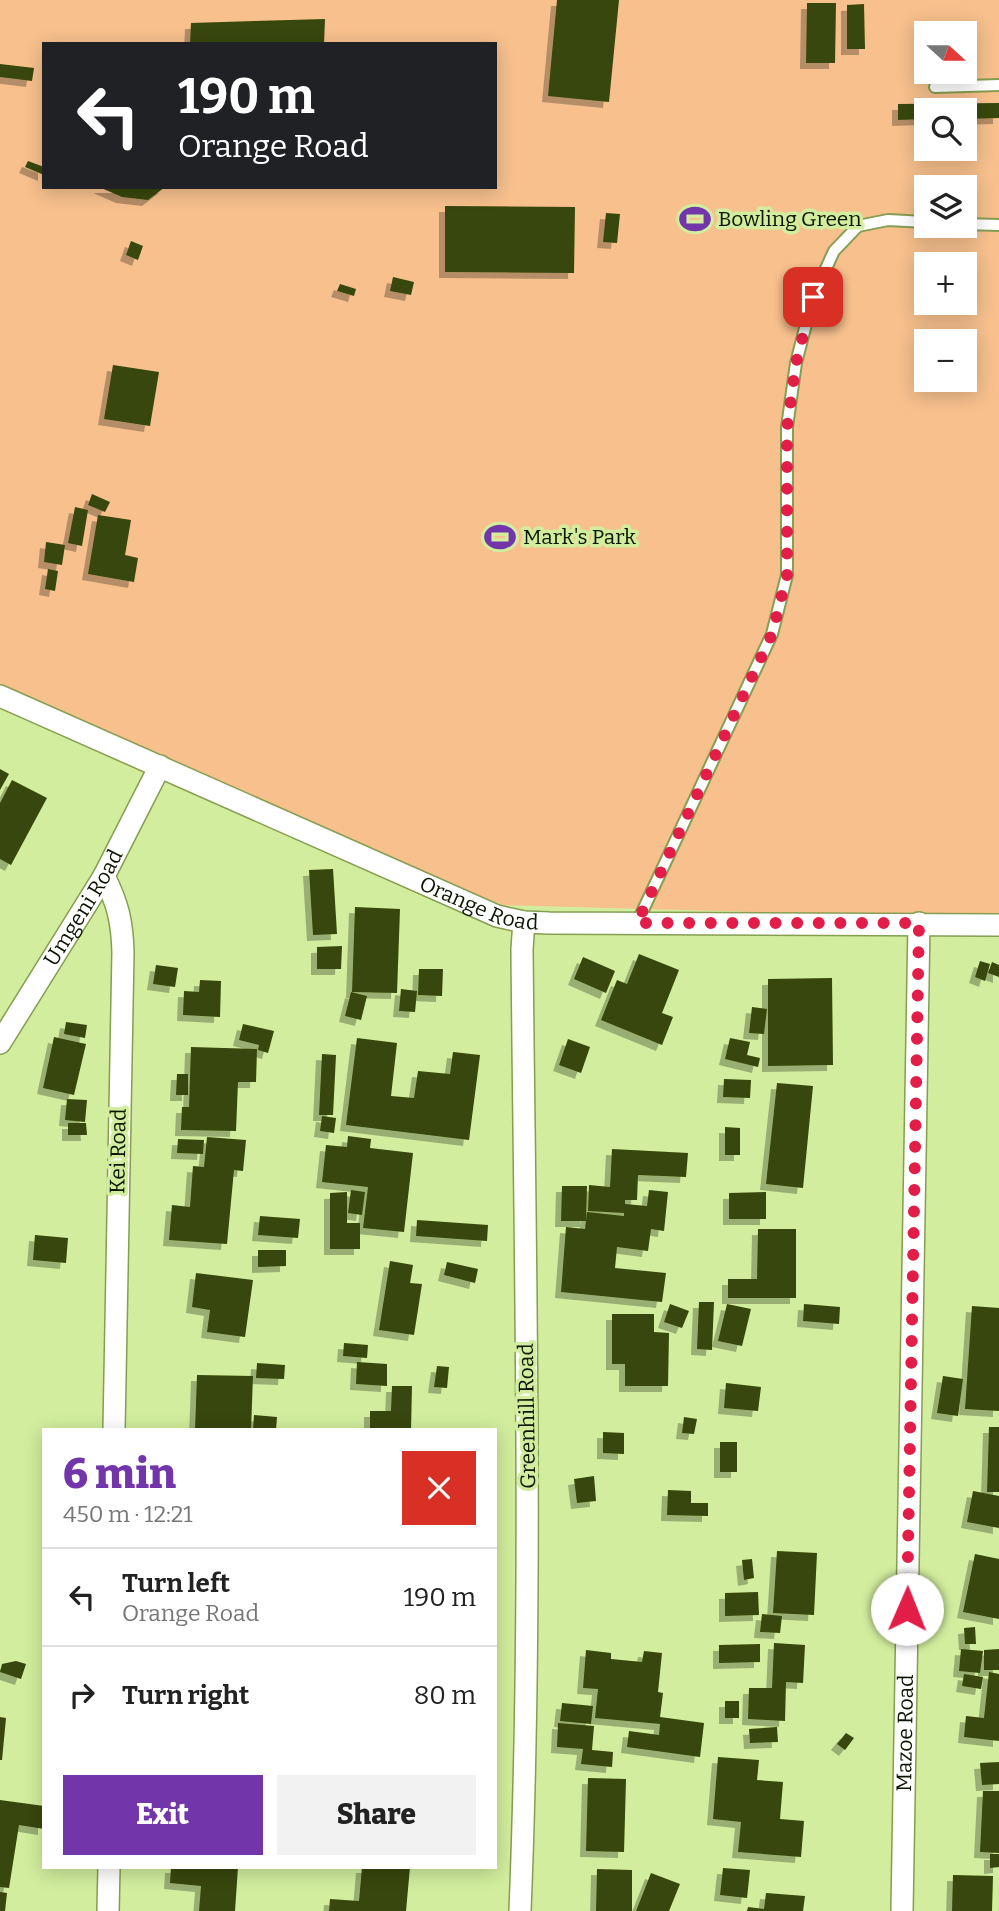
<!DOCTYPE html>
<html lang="en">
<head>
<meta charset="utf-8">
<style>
	:root { --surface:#fff; --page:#f2f2f2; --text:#222; --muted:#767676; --line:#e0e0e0; --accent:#7235aa }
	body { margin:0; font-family:Bitter,serif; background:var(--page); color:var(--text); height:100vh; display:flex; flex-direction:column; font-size:26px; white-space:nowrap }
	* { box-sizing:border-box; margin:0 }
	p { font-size:23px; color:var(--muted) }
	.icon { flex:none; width:38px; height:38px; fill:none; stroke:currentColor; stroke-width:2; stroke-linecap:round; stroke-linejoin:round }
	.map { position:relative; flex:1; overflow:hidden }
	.panel { position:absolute; left:42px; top:1428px; width:455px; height:441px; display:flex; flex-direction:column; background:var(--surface); border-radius:0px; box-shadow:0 4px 18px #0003 }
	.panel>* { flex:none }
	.banner { position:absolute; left:42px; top:42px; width:455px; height:147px; border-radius:0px; box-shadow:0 4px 18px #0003; background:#202124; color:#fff; overflow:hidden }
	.needle { width:46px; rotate:111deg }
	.fabs { position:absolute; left:914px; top:21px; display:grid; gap:14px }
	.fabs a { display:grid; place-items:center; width:63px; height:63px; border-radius:0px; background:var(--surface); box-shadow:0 4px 18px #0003; font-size:35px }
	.pin { position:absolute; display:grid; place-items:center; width:60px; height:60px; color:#fff; margin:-30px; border-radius:14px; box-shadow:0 4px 10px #0006 }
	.me { position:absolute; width:77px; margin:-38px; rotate:1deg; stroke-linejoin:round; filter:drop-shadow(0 0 5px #0008) }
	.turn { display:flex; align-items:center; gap:24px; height:147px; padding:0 21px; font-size:32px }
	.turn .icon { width:91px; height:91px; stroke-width:2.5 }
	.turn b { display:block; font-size:49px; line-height:60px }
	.round { display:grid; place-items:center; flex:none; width:74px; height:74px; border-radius:0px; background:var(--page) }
	.head { display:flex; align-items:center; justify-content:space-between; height:119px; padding:0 21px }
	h1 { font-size:42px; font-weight:800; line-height:52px; color:var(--accent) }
	.action { display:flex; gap:14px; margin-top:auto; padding:14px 21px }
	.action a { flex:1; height:80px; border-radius:0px; background:var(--accent); color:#fff; font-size:28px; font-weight:800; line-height:80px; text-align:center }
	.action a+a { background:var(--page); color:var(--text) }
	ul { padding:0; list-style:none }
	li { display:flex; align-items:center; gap:21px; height:98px; padding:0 21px; border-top:2px solid var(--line) }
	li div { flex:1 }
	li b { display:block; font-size:26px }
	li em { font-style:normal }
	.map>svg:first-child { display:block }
</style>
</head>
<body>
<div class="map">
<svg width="999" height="1911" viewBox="0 0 999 1911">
	<defs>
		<filter id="shadow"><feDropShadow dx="-6" dy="6" stdDeviation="0" flood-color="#0004"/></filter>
	</defs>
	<rect width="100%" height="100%" fill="#d1ed9d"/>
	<path fill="#f7c08d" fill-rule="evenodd" d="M0,0H999V919L503,905L145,762L0,694ZM926,33H964V72H926ZM44,44H495V187H44ZM926,110H964V149H926ZM926,187H964V226H926ZM926,264H964V303H926ZM926,341H964V380H926Z"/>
	<path fill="#374709" filter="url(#shadow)" d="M557,0H619L609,102L548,96Z
		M807,3H836L835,63H806Z
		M864,4L865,49H847V5Z
		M325,19L324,44H190L191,23Z
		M0,64L34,68L32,81L0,77Z
		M999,103V118L964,119V110H926V119L898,120V104Z
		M28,161L44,167V175L25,167Z
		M99,187H165L148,200L122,197Z
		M445,206L575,207L574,273L445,272Z
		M606,213L620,214L617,243L603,242Z
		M131,241L143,246L138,260L126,255Z
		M393,277L414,282L411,295L390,291Z
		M340,284L356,289L354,296L337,291Z
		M113,365L159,372L150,426L104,419Z
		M92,494L110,502L105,512L88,505Z
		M75,507L88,510L82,546L68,543Z
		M98,515L131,520L125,555L138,558L134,582L88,574Z
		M46,542L65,545L62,565L44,562Z
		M48,569L58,571L55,591L45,589Z
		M0,769L9,774L0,790Z
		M12,780L47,798L11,865L0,859V803Z
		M333,869L337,934L313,935L309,870Z
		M355,907L400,909L397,993L352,992Z
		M342,946L341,969H317V947Z
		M639,954L679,970L662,1013L673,1017L662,1045L601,1020L617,980L627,984Z
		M583,957L615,971L606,993L574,979Z
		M980,961L990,964L985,981L975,977Z
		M992,962L999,965V977L988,973Z
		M156,965L178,968L175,987L153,984Z
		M419,969H443L442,996L418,995Z
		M832,978L833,1065L768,1066V979Z
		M200,980L221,981L220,1017L183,1015L184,991L199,992Z
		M401,989L417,991L415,1012L399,1011Z
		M351,992L367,996L361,1020L345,1016Z
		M752,1007L767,1009L764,1034L749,1033Z
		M66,1022L87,1025L85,1038L64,1034Z
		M243,1024L274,1031L268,1053L258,1050L259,1045L239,1040Z
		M54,1037L86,1044L74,1095L43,1088Z
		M357,1038L397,1043L391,1096L414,1098L418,1071L450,1074L453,1052L480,1055L469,1140L346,1125Z
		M730,1038L750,1042L747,1055L760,1058L758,1067L725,1059Z
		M568,1039L590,1047L581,1073L559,1065Z
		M191,1047L257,1049L256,1082H238L236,1131L181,1130L182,1107H189Z
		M322,1054L336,1055L333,1115H319Z
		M177,1074H188V1095H176Z
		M724,1079L751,1080L750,1098L723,1097Z
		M777,1083L813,1086L803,1188L766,1184Z
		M67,1099L87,1100L85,1122L65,1120Z
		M322,1116L336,1118L334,1133L320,1131Z
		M68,1123H86L87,1135H68Z
		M725,1127L740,1128V1155H725Z
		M348,1136L371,1139L370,1148L413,1153L404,1232L363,1228L368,1187L322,1182L326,1145L347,1147Z
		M207,1137L246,1140L243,1171L234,1170L227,1244L169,1240L172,1205L190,1207L193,1166L204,1167Z
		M178,1139L204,1140L203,1154L177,1153Z
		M612,1149L688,1153L686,1177L638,1175L637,1200H625V1204L647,1206L649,1190L668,1192L664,1231L651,1229L648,1251L617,1247L615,1268L666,1273L662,1302L561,1292L566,1227L585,1229L587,1212L624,1216V1213L588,1211L589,1185L610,1187Z
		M562,1186H587L586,1221H561Z
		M351,1190L365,1192L362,1215L348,1213Z
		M347,1192V1223H360V1249H330V1193Z
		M766,1192V1219H729V1193Z
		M260,1216L300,1219L298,1238L258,1235Z
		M417,1220L488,1225L487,1241L416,1236Z
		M758,1229H796V1298H728V1279H757Z
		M35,1235L68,1238L66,1263L33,1260Z
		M258,1250H286V1266L258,1267Z
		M390,1261L413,1265L410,1283L422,1284L414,1335L379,1330Z
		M447,1262L478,1269L475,1283L444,1275Z
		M196,1273L253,1280L245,1337L207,1332L210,1310L192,1307Z
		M699,1302H714L712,1350L697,1349Z
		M670,1304L689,1311L682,1328L664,1322Z
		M727,1304L751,1309L742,1346L718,1341Z
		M804,1304L840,1307L839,1324L803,1321Z
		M972,1306L999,1308V1411L965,1409Z
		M612,1314H654V1332L669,1333L668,1386H625V1364H612Z
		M344,1343L368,1345L367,1358L343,1356Z
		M357,1362L387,1364V1386L356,1384Z
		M257,1363L285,1365L284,1379L256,1378Z
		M437,1366L449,1367L447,1388L434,1387Z
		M197,1375L253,1376L251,1430H195Z
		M943,1376L963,1379L958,1416L937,1413Z
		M726,1383L761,1387L758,1411L724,1408Z
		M392,1386H412L411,1430H370V1411H391Z
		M254,1415L277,1417L276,1430H253Z
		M684,1417L697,1419L694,1434L682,1433Z
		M989,1427H999V1492H987Z
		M603,1432L624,1433V1454L603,1453Z
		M720,1442H737V1472H720Z
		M594,1476L596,1501L577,1503L574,1479Z
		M668,1490L691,1491V1503H708V1516L667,1515Z
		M973,1491L999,1496V1528L967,1522Z
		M777,1551L817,1553L814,1615L773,1613Z
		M975,1554L999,1559V1619L963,1612Z
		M752,1559L754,1578L744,1580L742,1560Z
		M758,1592L759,1615L725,1616V1593Z
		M762,1614L782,1616L780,1633L760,1632Z
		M975,1627L976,1644H965L964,1628Z
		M774,1643L805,1645L803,1683L786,1682L785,1721L748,1719L749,1688H772Z
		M760,1644V1662L719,1663V1645Z
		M961,1649L983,1651L980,1673L959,1671Z
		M999,1649V1670H984V1650Z
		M586,1650L611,1653V1659L642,1662L644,1651L662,1653L658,1692L663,1693L660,1717L704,1723L700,1757L627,1747L629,1731L659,1735L660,1724L595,1718L598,1689L583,1688Z
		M16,1661L26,1664L21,1679L0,1672L2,1664Z
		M989,1672L999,1674V1741L964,1737L966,1716L984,1718Z
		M964,1674L983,1677L981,1689L962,1686Z
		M725,1701H739V1718H725Z
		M562,1703L593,1706L591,1724L560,1721Z
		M0,1717L6,1718L2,1760H0Z
		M558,1723L594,1726L592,1750L613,1752L612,1767L581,1764L583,1749L557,1747Z
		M777,1727L778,1742L750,1743L749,1729Z
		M846,1733L854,1738L845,1750L837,1744Z
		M718,1757L759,1760L757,1780L783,1782L780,1819L804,1821L801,1857L738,1852L741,1822L713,1819Z
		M999,1762V1784L982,1785L980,1763Z
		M588,1778L626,1779L624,1852L586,1851Z
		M983,1791H999V1853L980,1852Z
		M0,1800L44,1806V1829L19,1825L9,1888L0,1887Z
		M990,1854H999V1867L990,1868Z
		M171,1867H238L235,1911H199L201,1886L170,1883Z
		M362,1867H410L406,1911H329L330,1899L359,1901Z
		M723,1868L750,1870L747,1898L720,1895Z
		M597,1869L632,1870V1911H596Z
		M651,1873L680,1884L669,1911H636Z
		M953,1875L993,1876L992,1911H952Z
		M0,1892L7,1893L5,1911H0Z
		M766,1893L805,1896L803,1911H747L748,1907L764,1909Z"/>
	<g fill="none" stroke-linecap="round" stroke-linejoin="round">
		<defs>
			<path id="service" d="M935,87L999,85
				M964,224L999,225
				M637,923L772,634L787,575V427L796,363L813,297L834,251L858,226L888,220L926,222"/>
			<g id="minor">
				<path id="s1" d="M0,696L497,916L524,922L549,923L999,925"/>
				<path d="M104,876C118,904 122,921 123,952L114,1430"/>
				<path id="s2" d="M0,1043L104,876L160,766"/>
				<path d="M108,1911L109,1867"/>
				<path d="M520,1911C533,1590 525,1269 522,949L524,922"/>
				<path id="s3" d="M902,1911L919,923"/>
			</g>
		</defs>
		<use href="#service" stroke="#859e51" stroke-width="14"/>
		<use href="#minor" stroke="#859e51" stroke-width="24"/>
		<use href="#service" stroke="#fff" stroke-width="10"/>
		<use href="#minor" stroke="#fff" stroke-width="21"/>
	</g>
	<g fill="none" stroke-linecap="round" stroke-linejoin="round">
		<path stroke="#e11d48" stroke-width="12" stroke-dasharray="0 21.6" d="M813,297L796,363L787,428V575L772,634L637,923H919L907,1609"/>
	</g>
	<defs>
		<symbol id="stadium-bare" viewBox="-9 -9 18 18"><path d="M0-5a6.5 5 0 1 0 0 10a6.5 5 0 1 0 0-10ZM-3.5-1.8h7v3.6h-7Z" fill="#7235aa" stroke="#d1ed9d" stroke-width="2.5" paint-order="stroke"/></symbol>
	</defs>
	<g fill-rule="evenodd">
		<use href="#stadium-bare" x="673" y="197" width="44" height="44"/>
		<use href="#stadium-bare" x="478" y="515" width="44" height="44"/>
	</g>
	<g text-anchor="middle" stroke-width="7" stroke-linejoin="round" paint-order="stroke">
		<g font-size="21" fill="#0c1500" stroke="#d1ed9d" text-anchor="start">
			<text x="718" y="226">Bowling Green</text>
			<text x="523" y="544">Mark's Park</text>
		</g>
		<g font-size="21" fill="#0c1500" stroke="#d1ed9d">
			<text dy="7" stroke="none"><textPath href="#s1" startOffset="523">Orange Road</textPath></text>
			<text dy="7" stroke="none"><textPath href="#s2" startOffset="159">Umgeni Road</textPath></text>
			<text transform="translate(118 1151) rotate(-89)" y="7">Kei Road</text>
			<text transform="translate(527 1416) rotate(-91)" y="7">Greenhill Road</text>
			<text dy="7" stroke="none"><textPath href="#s3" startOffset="178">Mazoe Road</textPath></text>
		</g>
	</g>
</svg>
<div class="fabs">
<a><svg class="needle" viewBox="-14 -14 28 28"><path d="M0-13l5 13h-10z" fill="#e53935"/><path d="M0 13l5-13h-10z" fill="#767676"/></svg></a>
<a><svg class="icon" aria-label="search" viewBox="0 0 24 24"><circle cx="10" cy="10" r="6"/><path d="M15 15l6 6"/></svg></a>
<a><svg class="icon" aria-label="layers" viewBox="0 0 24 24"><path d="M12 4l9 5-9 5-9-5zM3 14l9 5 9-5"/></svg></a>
<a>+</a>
<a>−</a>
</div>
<div class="pin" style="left:813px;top:297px;background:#d93025"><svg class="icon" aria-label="arrive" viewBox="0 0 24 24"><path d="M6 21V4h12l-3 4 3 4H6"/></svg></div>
<svg class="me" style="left:907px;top:1609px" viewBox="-20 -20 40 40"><circle r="19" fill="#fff"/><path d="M0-13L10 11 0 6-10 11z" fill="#e11d48"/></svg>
<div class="banner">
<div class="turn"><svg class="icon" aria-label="left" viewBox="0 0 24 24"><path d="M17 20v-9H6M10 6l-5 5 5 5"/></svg><div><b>190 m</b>Orange Road</div></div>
</div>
<section class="panel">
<div class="head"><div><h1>6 min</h1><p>450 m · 12:21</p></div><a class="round" style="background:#d93025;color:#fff"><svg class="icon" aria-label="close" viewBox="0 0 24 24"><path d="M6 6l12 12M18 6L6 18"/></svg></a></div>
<ul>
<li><svg class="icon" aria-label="left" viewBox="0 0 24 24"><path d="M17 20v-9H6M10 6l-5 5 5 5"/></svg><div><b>Turn left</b><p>Orange Road</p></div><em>190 m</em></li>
<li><svg class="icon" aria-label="right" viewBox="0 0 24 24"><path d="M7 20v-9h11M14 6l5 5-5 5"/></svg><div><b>Turn right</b></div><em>80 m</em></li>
</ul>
<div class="action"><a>Exit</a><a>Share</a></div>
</section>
</div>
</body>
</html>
